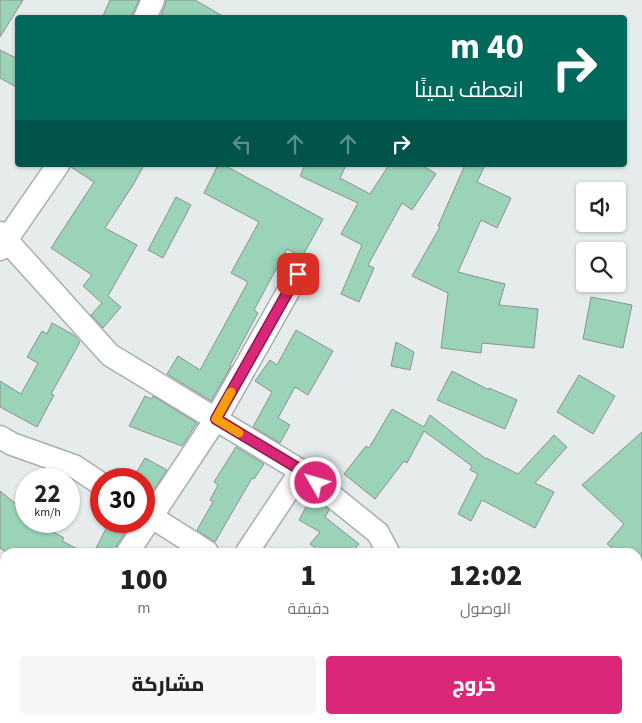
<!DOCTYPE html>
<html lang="ar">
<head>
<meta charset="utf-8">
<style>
	:root { --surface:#fff; --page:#f6f6f6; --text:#222; --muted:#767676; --accent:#db2777 }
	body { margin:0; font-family:"Source Sans 3",Cairo,sans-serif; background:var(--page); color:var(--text); direction:rtl; height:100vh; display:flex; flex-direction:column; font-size:19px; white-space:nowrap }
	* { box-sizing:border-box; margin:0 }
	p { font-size:16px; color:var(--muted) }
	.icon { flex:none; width:28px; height:28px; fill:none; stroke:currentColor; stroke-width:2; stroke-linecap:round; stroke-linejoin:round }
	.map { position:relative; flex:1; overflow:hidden; direction:ltr }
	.details { position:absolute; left:0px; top:548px; width:642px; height:176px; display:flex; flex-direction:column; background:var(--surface); border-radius:15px 15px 0 0; box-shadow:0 1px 4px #0004; direction:rtl }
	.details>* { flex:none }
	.banner { position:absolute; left:15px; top:15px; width:612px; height:152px; border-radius:5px; box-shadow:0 1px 4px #0004; direction:rtl; background:#00695c; color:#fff; overflow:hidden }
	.fabs { position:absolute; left:576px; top:182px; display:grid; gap:10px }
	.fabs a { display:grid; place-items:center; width:50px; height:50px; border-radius:5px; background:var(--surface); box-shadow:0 1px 4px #0004; font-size:25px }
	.speed { position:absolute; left:15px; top:468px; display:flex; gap:10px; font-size:25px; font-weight:700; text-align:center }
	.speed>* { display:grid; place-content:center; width:65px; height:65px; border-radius:50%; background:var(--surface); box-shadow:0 1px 4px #0004; line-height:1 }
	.speed small { font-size:12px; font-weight:400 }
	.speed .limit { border:8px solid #d22; background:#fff; color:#111 }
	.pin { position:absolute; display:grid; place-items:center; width:42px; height:42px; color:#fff; margin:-21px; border-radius:10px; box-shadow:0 2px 8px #0006 }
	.me { position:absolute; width:55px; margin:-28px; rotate:308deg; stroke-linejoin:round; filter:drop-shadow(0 0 4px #0008) }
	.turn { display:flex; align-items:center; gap:18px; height:105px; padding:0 20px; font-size:22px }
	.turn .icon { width:65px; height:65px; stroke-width:2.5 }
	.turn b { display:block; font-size:35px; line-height:42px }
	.lanes { display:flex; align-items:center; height:48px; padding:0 20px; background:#0003; justify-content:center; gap:25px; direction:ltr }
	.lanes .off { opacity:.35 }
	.eta { display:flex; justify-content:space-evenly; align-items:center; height:85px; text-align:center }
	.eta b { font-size:30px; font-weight:800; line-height:35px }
	.primary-button { display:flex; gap:10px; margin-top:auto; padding:10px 20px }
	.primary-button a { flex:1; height:58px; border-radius:5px; background:var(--accent); color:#fff; font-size:20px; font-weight:800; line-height:58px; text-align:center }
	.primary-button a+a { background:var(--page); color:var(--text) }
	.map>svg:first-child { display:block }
</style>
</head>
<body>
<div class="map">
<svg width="642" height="723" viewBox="0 0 642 723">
	<rect width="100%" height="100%" fill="#e6ecec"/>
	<path fill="#9ad3b7" stroke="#8d918e" d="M0,0H23L0,37Z
		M110,0H139L133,13L132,18H102Z
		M166,0H195L226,18H160L165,5Z
		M0,50L18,59V88L0,78Z
		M71,165H144L133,185L105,228L137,245L108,296L121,307L103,328L91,315L102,303L83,286L92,275L51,248L94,182L71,167Z
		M218,165H224L323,219L302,257L287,249L254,310L258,313L230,365L231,366L211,401L167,374L178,356L200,370L248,282L231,273L259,222L204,193Z
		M305,165H346L340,178L370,194L389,165H422L436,174L412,210L402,203L368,265L374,268L359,302L341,294L362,245L341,234L358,203L300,176Z
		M465,165H485L477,182L511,198L497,228L481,220L458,272L505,284L499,305L538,309L534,348L482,343L481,353L441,348L448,293L412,276L440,227L438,226Z
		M176,197L191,205L163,258L148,250Z
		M591,297L632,305L623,348L583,339Z
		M52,323L74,335L80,342L51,394L54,395L37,427L0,407V381L21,394L38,363L27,357L42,331L47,334Z
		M296,330L333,351L308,395L295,387L278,418L290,425L280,443L253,427L272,392L255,381L270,360L277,365Z
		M396,342L414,352L410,370L391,366Z
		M452,371L489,390V388L517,400L505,429L437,400Z
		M579,375L615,396L593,434L557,412Z
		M145,396L151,399L153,396L197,423L182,446L129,426Z
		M392,409L424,427L430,415L486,459V458L518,474L554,435L567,447L535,483L554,492L535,528L482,500L471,521L458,514L478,474L470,470L472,466L424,431L407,463L404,461L375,499L344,474L366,446L369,448Z
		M642,432V564L638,560V552H618L607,544L624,524L582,485Z
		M236,447L264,464L254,479L252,478L215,542L197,530L213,502L210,500L218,485L214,482Z
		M145,458L167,470L147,500L144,499V479H138L134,477Z
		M0,491L26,512V521H37L43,526L64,538L62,541L83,552H6L0,548Z
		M312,496L329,510L325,517L359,544L352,552H321L310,544L320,532L299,520Z
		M110,521H116L128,528L117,545L115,552H94Z"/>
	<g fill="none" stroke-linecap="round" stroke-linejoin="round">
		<defs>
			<path id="street" d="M145,18L153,0
				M0,233L110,355L301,471L247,552
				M0,249L58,165
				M0,437L12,444L74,466L101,484
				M301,471L378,533L388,552
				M144,512L207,552
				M128,552L216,419L298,274
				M638,595L642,591
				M0,662L5,663
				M48,719L50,723
				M482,719L484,723"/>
		</defs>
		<use href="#street" stroke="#a9aeae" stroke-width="25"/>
		<use href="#street" stroke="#fff" stroke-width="22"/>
	</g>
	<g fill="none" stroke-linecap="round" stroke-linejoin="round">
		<defs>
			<path id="route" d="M298,274L216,419L301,470L316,483"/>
		</defs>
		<use href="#route" stroke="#8e194d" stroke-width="12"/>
		<use href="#route" stroke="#db2777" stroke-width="9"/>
		<path stroke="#f59e0b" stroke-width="9" d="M231,392L216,419L239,433"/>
	</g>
</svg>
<div class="fabs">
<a><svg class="icon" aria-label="sound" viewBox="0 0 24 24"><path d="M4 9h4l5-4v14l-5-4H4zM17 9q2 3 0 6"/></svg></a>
<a><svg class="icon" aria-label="search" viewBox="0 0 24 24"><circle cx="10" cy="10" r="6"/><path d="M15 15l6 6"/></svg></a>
</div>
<div class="speed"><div>22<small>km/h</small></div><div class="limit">30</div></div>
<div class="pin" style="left:298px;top:274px;background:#d93025"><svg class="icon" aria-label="arrive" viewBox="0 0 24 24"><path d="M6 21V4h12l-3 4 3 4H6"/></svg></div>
<svg class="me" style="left:316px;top:483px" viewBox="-20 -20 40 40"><circle r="17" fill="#db2777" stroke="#fff" stroke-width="3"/><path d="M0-11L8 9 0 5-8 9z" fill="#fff"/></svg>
<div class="banner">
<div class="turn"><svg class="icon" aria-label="right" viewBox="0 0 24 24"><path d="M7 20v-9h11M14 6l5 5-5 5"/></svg><div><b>40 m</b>انعطف يمينًا</div></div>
<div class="lanes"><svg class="icon off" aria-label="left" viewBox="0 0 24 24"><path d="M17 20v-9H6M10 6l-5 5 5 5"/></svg><svg class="icon off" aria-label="ahead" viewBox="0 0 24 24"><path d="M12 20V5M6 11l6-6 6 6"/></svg><svg class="icon off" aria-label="ahead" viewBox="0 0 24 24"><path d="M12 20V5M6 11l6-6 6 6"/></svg><svg class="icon" aria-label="right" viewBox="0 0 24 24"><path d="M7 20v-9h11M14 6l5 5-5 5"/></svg></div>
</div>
<section class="details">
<div class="eta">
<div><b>12:02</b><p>الوصول</p></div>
<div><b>1</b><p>دقيقة</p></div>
<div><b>100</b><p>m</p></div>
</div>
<div class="primary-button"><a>خروج</a><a>مشاركة</a></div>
</section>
</div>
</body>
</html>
